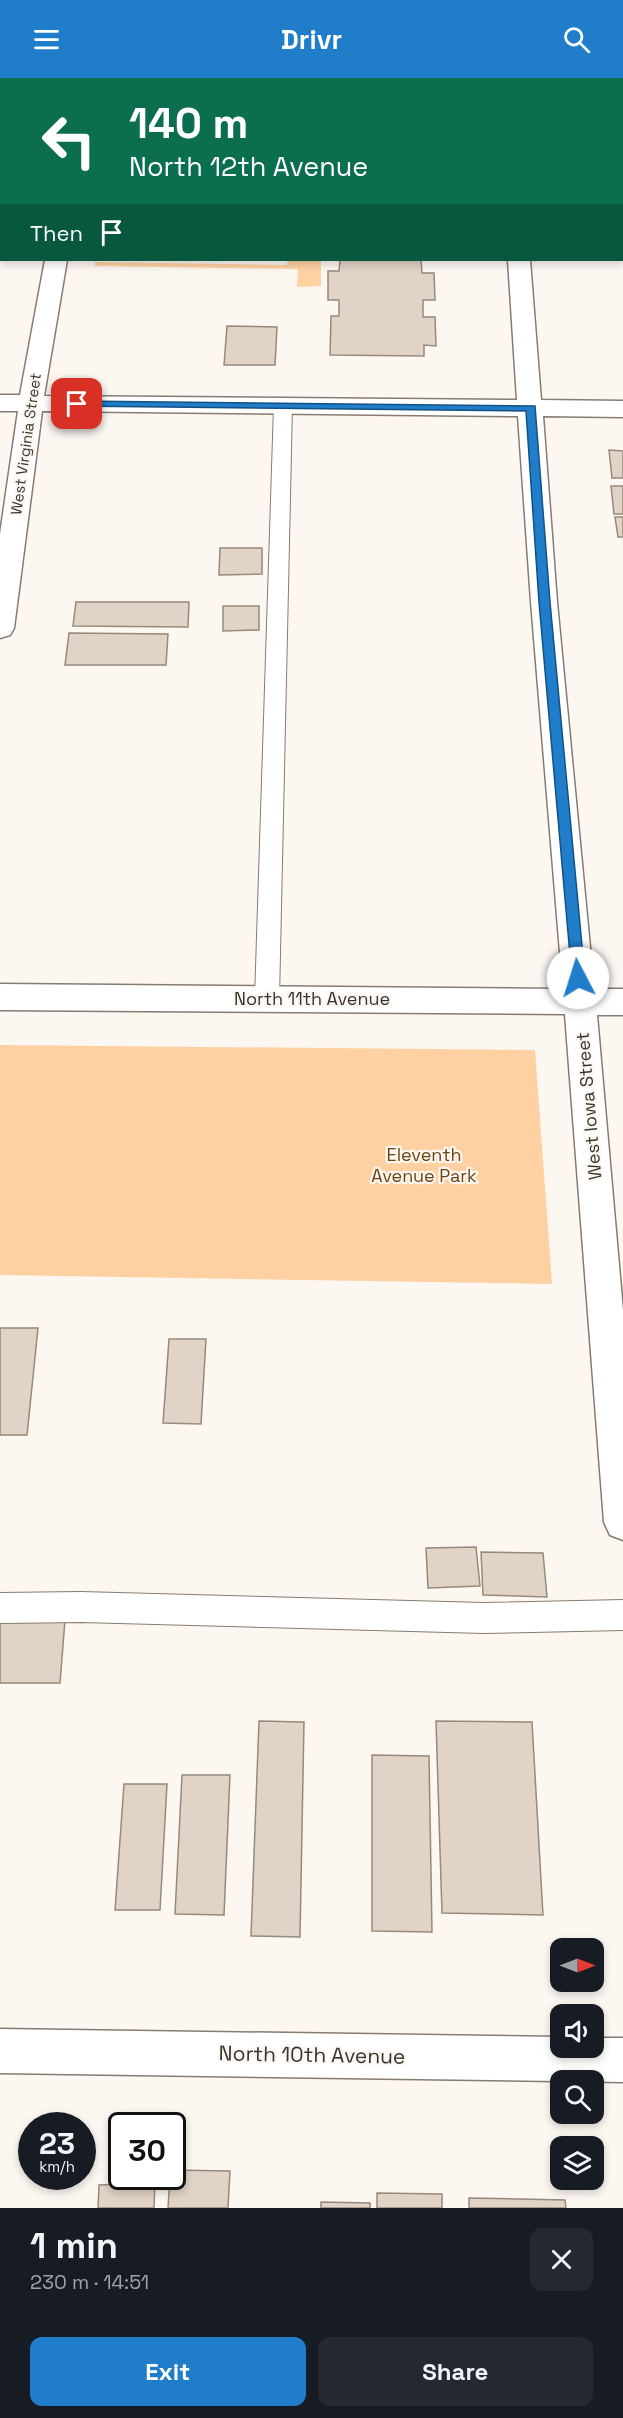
<!DOCTYPE html>
<html lang="en">
<head>
<meta charset="utf-8">
<style>
	:root { --surface:#171b24; --page:#242831; --text:#f1f3f6; --muted:#9ea1a6; --accent:#1f7dc9 }
	body { margin:0; font-family:"Space Grotesk",sans-serif; background:var(--page); color:var(--text); height:100vh; display:flex; flex-direction:column; font-size:22px; white-space:nowrap }
	* { box-sizing:border-box; margin:0 }
	p { font-size:20px; color:var(--muted) }
	.icon { flex:none; width:33px; height:33px; fill:none; stroke:currentColor; stroke-width:2; stroke-linecap:round; stroke-linejoin:round }
	.map { position:relative; height:2130px; overflow:hidden }
	.sheet { display:flex; flex-direction:column; background:var(--surface); flex:1 }
	.sheet>* { flex:none }
	.top-card { position:absolute; left:0px; top:0px; width:624px; height:183px; box-shadow:0 3px 9px #0003; background:#0b6e4f; color:#fff; overflow:hidden }
	.needle { width:39px; rotate:90deg }
	.buttons { position:absolute; left:550px; top:1860px; display:grid; gap:12px }
	.buttons a { display:grid; place-items:center; width:54px; height:54px; border-radius:12px; background:var(--surface); box-shadow:0 3px 9px #0003; font-size:30px }
	.speed { position:absolute; left:18px; top:2034px; display:flex; gap:12px; font-size:30px; font-weight:700; text-align:center }
	.speed>* { display:grid; place-content:center; width:78px; height:78px; border-radius:50%; background:var(--surface); box-shadow:0 3px 9px #0003; line-height:1 }
	.speed small { font-size:15px; font-weight:400 }
	.speed .limit { border:3px solid #111; border-radius:9px; background:#fff; color:#111 }
	.pin { position:absolute; display:grid; place-items:center; width:51px; height:51px; color:#fff; margin:-26px; border-radius:12px; box-shadow:0 3px 9px #0006 }
	.me { position:absolute; width:66px; margin:-33px; rotate:355deg; stroke-linejoin:round; filter:drop-shadow(0 0 4px #0008) }
	.turn { display:flex; align-items:center; gap:21px; height:126px; padding:0 30px; font-size:27px }
	.turn .icon { width:78px; height:78px; stroke-width:2.5 }
	.turn b { display:block; font-size:42px; line-height:51px }
	.then { display:flex; align-items:center; height:57px; padding:0 30px; background:#0003; gap:12px; font-size:22px }
	.round { display:grid; place-items:center; flex:none; width:63px; height:63px; border-radius:12px; background:var(--page) }
	.headline { display:flex; align-items:center; justify-content:space-between; height:102px; padding:0 30px }
	h1 { font-size:36px; font-weight:800; line-height:45px }
	.cta { display:flex; gap:12px; margin-top:auto; padding:12px 30px }
	.cta a { flex:1; height:69px; border-radius:12px; background:var(--accent); color:#fff; font-size:24px; font-weight:800; line-height:69px; text-align:center }
	.cta a+a { background:var(--page); color:var(--text) }
	header { display:flex; justify-content:space-between; align-items:center; height:78px; padding:0 30px; background:var(--accent); color:#fff; font-size:27px; font-weight:800 }
	.map>svg:first-child { display:block }
</style>
</head>
<body>
<header><svg class="icon" aria-label="menu" viewBox="0 0 24 24"><path d="M4 6h16M4 12h16M4 18h16"/></svg>Drivr<svg class="icon" aria-label="search" viewBox="0 0 24 24"><circle cx="10" cy="10" r="6"/><path d="M15 15l6 6"/></svg></header>
<div class="map">
<svg width="623" height="2130" viewBox="0 0 623 2130">
	<rect width="100%" height="100%" fill="#fdf7f2"/>
	<path fill="#ffd1a2" d="M289,182H321V208L297,209L298,191L95,188V184L286,187Z
		M0,967L535,972L552,1206L0,1197Z"/>
	<path fill="#e1d3c5" stroke="#97897c" stroke-width="1.5" d="M0,82H2V153H0Z
		M340,182H421L422,195H434L435,222H423V239H435L436,268L424,267V278L330,277L331,238H339V222H328V193H339Z
		M227,248L277,249L275,287H224Z
		M609,372L623,373V400H612Z
		M611,408H623V436H614Z
		M615,439H623V459H618Z
		M220,470H262V496L219,497Z
		M76,524H189L188,549L73,548Z
		M223,528H259V552L223,553Z
		M69,555L168,556L166,587H65Z
		M0,1250H38L27,1357H0Z
		M169,1261H206L201,1346L163,1345Z
		M476,1469L480,1508L428,1510L426,1470Z
		M481,1474L543,1475L547,1519L483,1517Z
		M0,1542H65L60,1605H0Z
		M259,1643L304,1644L300,1859L251,1858Z
		M436,1643L532,1644L543,1837L442,1835Z
		M372,1677L429,1678L432,1854L372,1853Z
		M182,1697H230L224,1837L175,1836Z
		M124,1706H167L160,1832H115Z
		M172,2092L230,2093L228,2130H168L170,2098H172Z
		M155,2105L154,2130H98L99,2107Z
		M377,2115L442,2116V2130H377Z
		M469,2120L565,2122L566,2130H469Z
		M321,2124L370,2125V2130H321Z"/>
	<g fill="none" stroke-linecap="round" stroke-linejoin="round">
		<defs>
			<path id="service" d="M21,0H37V2H21Z
				M623,0V10H622V2H617Z
				M0,43H2V53H0Z
				M622,151H623V161H622Z
				M283,322L290,324L292,328L279,921L276,928L267,931L258,928L255,921L274,328L276,324Z
				M81,1514L484,1525L623,1522V1552L484,1555L81,1544L0,1545V1515Z"/>
			<path id="minor" d="M77,0H97L76,2Z
				M492,0H512L513,2H492Z
				M45,182H67L44,318L517,322L508,182H530L541,322L623,323V339L543,338L557,524L594,911H623V937H597L623,1233V1462L610,1457L604,1444L565,936L0,932V906L563,911L531,524L518,338L42,333L14,550L10,557L0,560V456L18,333H0V317H20Z
				M0,1951L561,1959V1970H594V1960H623V2004L0,1995Z"/>
		</defs>
		<use href="#service" stroke="#887b6f" stroke-width="2"/>
		<use href="#minor" stroke="#887b6f" stroke-width="3"/>
		<use href="#service" fill="#fff" fill-rule="evenodd"/>
		<use href="#minor" fill="#fff" fill-rule="evenodd"/>
	</g>
	<path fill="#1f7dc9" stroke="#145183" stroke-width="1.5" d="M77,323L535,328L550,524L585,900L583,904L578,905L572,900L539,524L526,333L73,328V324Z"/>
	<g text-anchor="middle" stroke-width="4.5" stroke-linejoin="round" paint-order="stroke">
		<g font-size="15" fill="#39342e" stroke="#fdf7f2">
			<text transform="translate(26 366) rotate(-82)" y="5">West Virginia Street</text>
		</g>
		<g font-size="18" fill="#39342e" stroke="#fdf7f2">
			<text x="312" y="927">North 11th Avenue</text>
			<text transform="translate(589 1028) rotate(-95)" y="6">West Iowa Street</text>
		</g>
		<g font-size="18" fill="#6c4413" stroke="#fdf7f2">
			<text x="424" y="1083">Eleventh<tspan x="424" dy="21">Avenue Park</tspan></text>
		</g>
		<g font-size="21" fill="#39342e" stroke="#fdf7f2">
			<text transform="translate(312 1977) rotate(1)" y="7">North 10th Avenue</text>
		</g>
	</g>
</svg>
<div class="buttons">
<a><svg class="needle" viewBox="-14 -14 28 28"><path d="M0-13l5 13h-10z" fill="#e53935"/><path d="M0 13l5-13h-10z" fill="#9ea1a6"/></svg></a>
<a><svg class="icon" aria-label="sound" viewBox="0 0 24 24"><path d="M4 9h4l5-4v14l-5-4H4zM17 9q2 3 0 6"/></svg></a>
<a><svg class="icon" aria-label="search" viewBox="0 0 24 24"><circle cx="10" cy="10" r="6"/><path d="M15 15l6 6"/></svg></a>
<a><svg class="icon" aria-label="layers" viewBox="0 0 24 24"><path d="M12 4l9 5-9 5-9-5zM3 14l9 5 9-5"/></svg></a>
</div>
<div class="speed"><div>23<small>km/h</small></div><div class="limit">30</div></div>
<div class="pin" style="left:77px;top:326px;background:#d93025"><svg class="icon" aria-label="arrive" viewBox="0 0 24 24"><path d="M6 21V4h12l-3 4 3 4H6"/></svg></div>
<svg class="me" style="left:578px;top:900px" viewBox="-20 -20 40 40"><circle r="19" fill="#fff"/><path d="M0-13L10 11 0 6-10 11z" fill="#1f7dc9"/></svg>
<div class="top-card">
<div class="turn"><svg class="icon" aria-label="left" viewBox="0 0 24 24"><path d="M17 20v-9H6M10 6l-5 5 5 5"/></svg><div><b>140 m</b>North 12th Avenue</div></div>
<div class="then">Then<svg class="icon" aria-label="arrive" viewBox="0 0 24 24"><path d="M6 21V4h12l-3 4 3 4H6"/></svg></div>
</div>
</div>
<section class="sheet">
<div class="headline"><div><h1>1 min</h1><p>230 m · 14:51</p></div><a class="round"><svg class="icon" aria-label="close" viewBox="0 0 24 24"><path d="M6 6l12 12M18 6L6 18"/></svg></a></div>
<div class="cta"><a>Exit</a><a>Share</a></div>
</section>
</body>
</html>
